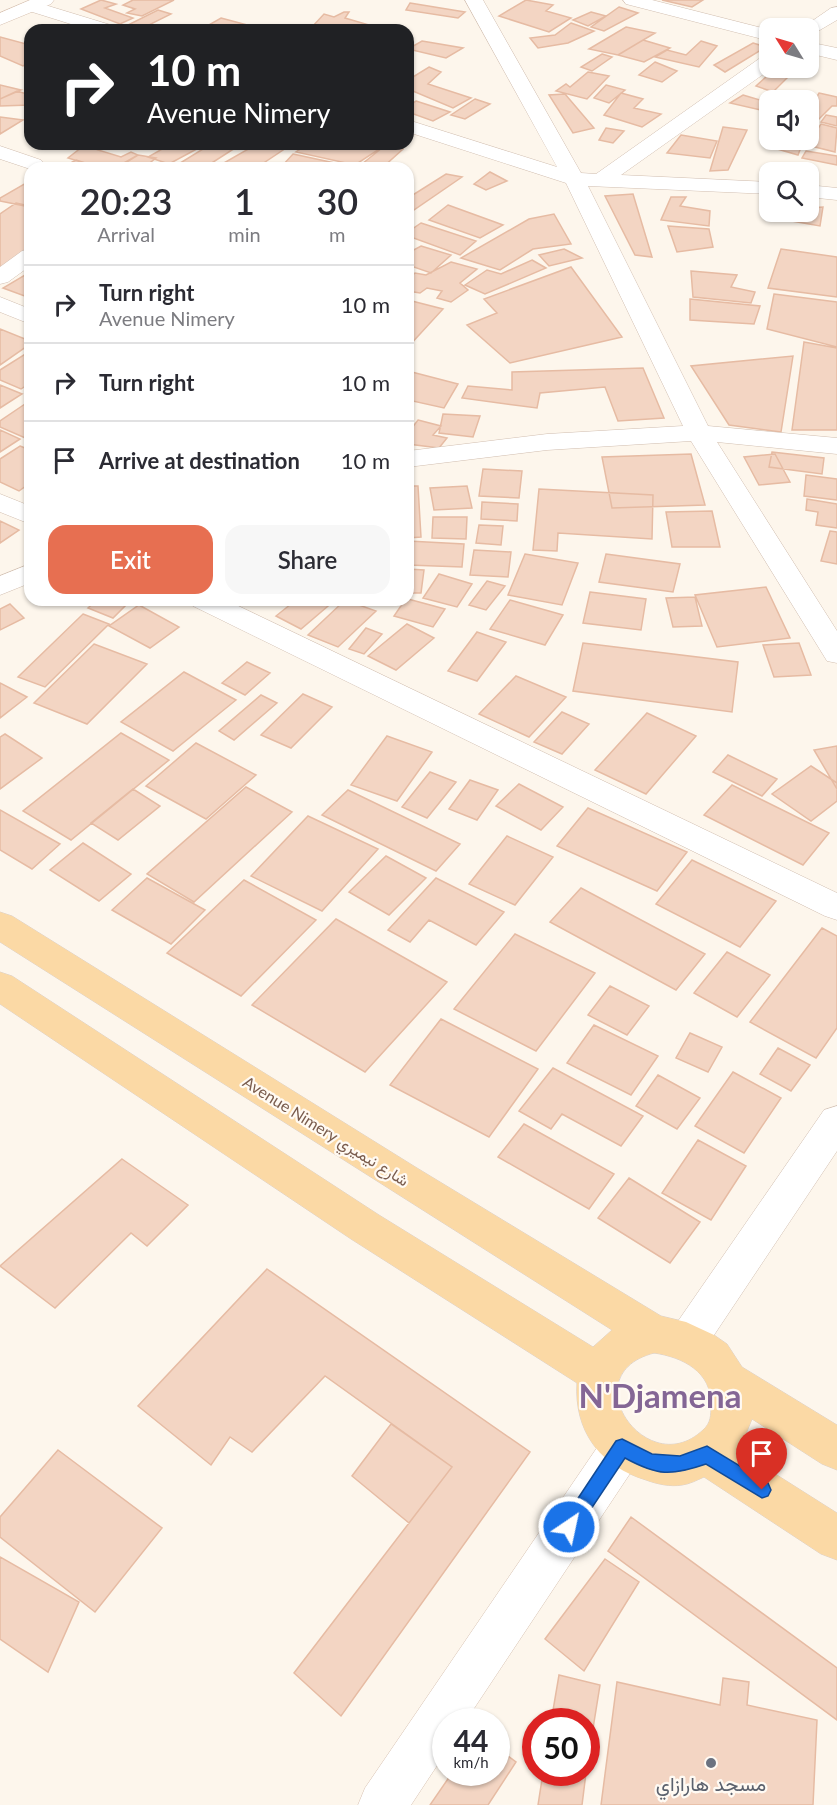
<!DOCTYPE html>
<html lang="en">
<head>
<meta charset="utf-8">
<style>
	:root { --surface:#fff; --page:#f7f7f7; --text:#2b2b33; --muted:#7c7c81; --line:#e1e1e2; --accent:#e76f51 }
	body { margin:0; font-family:Lato,Vazirmatn,sans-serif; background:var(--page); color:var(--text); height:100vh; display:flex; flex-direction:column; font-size:22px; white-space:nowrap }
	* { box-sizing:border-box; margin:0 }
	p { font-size:20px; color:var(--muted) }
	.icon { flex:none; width:33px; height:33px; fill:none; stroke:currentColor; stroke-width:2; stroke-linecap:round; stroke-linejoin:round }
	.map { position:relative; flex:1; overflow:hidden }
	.details { position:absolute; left:24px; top:162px; width:390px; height:444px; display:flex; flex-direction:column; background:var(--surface); border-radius:18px; box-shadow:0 2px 4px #0004 }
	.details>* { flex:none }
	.top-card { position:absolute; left:24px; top:24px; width:390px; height:126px; border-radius:18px; box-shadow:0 2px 4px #0004; background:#202124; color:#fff; overflow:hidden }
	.needle { width:39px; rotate:307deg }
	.controls { position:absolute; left:759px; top:18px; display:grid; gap:12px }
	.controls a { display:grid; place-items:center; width:60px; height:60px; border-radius:12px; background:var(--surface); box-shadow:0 2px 4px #0004; font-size:30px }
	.speed { position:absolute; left:432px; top:1708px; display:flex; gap:12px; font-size:30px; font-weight:700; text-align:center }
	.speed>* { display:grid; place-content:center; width:78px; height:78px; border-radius:50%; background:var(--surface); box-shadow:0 2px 4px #0004; line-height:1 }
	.speed small { font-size:15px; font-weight:400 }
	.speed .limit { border:9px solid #d22; background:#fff; color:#111 }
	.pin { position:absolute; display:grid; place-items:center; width:51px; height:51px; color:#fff; margin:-62px -26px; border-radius:50% 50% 50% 0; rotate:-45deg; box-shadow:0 0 6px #0007 }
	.pin .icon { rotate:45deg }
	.me { position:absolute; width:66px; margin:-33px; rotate:34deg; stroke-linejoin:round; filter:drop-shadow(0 0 4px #0008) }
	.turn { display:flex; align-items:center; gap:21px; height:126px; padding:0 24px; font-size:27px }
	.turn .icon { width:78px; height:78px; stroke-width:2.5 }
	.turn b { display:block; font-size:42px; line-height:51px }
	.eta { display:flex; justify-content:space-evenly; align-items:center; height:102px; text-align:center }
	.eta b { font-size:36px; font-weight:600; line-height:42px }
	.action { display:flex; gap:12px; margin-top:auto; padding:12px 24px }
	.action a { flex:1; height:69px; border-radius:18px; background:var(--accent); color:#fff; font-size:24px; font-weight:600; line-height:69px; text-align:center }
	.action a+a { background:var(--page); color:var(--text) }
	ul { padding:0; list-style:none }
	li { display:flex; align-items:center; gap:18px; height:78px; padding:0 24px; border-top:2px solid var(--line) }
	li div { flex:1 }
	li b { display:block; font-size:22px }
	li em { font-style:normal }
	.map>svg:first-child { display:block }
</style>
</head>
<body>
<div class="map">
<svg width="837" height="1805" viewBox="0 0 837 1805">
	<rect width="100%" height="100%" fill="#fdf6ec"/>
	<path fill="#f3d5c3" stroke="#e6bba3" stroke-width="1.5" d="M101,0L116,4L105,8L133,18L120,24L81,9Z
		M133,0H174L142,16L127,13L135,9L123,5Z
		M526,0L553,5L546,11L571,18L549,32L499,16Z
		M662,0H703L692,7Z
		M410,3L465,12L458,18L406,10Z
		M619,7L638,13L604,31L591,27Z
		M158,10L171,14L141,29L130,24Z
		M344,12H349L345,18L376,27L373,30L311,28L324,14L334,17Z
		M591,12L606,16L588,26L573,20Z
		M221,18L251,26L244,30H200Z
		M571,23L594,31L568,43L538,48L530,38L555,35Z
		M626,27L655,33L618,55L589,49Z
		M0,37L30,45V62L23,66L0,56Z
		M643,40L670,48L644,62L618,55Z
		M422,41L463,48L446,58L408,49Z
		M701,41L717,46L699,67L655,57L667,50L686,55Z
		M753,43L766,47L725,72L714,65Z
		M602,54L612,57L592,71L581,67Z
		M655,62L677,71L662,82L639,75Z
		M429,67L441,72L428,84L471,98L453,108L408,89V80Z
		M776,68H797L773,92L756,86Z
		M588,72L609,76L587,99L556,91L566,84L570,87Z
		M0,85L21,90L0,99Z
		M606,85L625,90L609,103L594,98Z
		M17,91L30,95V105L0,106V99Z
		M621,93L643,99L634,108L661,114L642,127L604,115Z
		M819,93L837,97V106H832L815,123L808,121V112Z
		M565,94L594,128L573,133L549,95Z
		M743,95L770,103V112L730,103Z
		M475,99L490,104L465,119L451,115Z
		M416,101L450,112L433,121L408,112V106Z
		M826,115L837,117V126L821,122Z
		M0,117L23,120L0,134Z
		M821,124L837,128L835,152L807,145Z
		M723,127L747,130L728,170L710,171Z
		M606,128L624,131L613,143L599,140Z
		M681,135L717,141L710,158L667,153Z
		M770,140H788L803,142L798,155L767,146Z
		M86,144H106L98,150L121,157L131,152L138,155L115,168H101L68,158Z
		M171,144H206L169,164L148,157Z
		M211,144H245L232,150Z
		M211,144L232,150L204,168H172Z
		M257,144H292L256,168H215Z
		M308,144H387L355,165L296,152Z
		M387,144L403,149L382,168H357Z
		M806,151L837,156V165L802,158Z
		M293,154L344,165L341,168L282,166Z
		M138,155L156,158L151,162L170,168H117Z
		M76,160L101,168H61Z
		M490,172L507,181L486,190L474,184Z
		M446,174L462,177L408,214V198Z
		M26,183L30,185V207L0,201V198Z
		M633,194L652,257L635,255L605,196Z
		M671,197H686L680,206L710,211L709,226L661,220Z
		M16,203L30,206V251L0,272V214Z
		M448,205L503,225L480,238L429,220Z
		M823,207L820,226L792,221L790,212H808V208Z
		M554,214L571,244L533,249L500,270L461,258L529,219Z
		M421,223L476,241L460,255L408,236V232Z
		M668,226L709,229L713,247L677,252Z
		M421,246L451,255L431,273L408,265V253Z
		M564,249L582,258L549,266L539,255Z
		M781,249L837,257V297L768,288Z
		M532,260L546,268L485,294L465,285L487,270L501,274Z
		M451,262L477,269L460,283L468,290L451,302L437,298L442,291L427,288L420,293L408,291V279L415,273L426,275Z
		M571,267L622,337L510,363L467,325L497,313L484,299Z
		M691,271L737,275L731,287L755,292L751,303L693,297Z
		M30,272V298L3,288Z
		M774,294L837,302V347L767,329Z
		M690,299L760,306L754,324L690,320Z
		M408,300L443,309L408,347Z
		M0,329L30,341V344L0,365Z
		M804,342L837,348V430H792Z
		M30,351V383L21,389L0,380V370Z
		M793,356L781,432L729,425L691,366Z
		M643,368L664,418L618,421L605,387L540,393L537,408L462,398L468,386L512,390V372Z
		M408,371L458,384L444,408L408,400Z
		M0,385L22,394L0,408Z
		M25,404L30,406V440L0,427V421Z
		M443,414L480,416L473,437L439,433Z
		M418,420L441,426L433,435L447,438L439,448L408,444V433Z
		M0,430L20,439L0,452Z
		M20,446L30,450V483L19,491L0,482V459Z
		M772,452L824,458L822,474L769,467Z
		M691,454L705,505L612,508L602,457Z
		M775,454L790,482L759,485L744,457Z
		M483,469L522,471L519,498L479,496Z
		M806,475L837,479V500L804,496Z
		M408,486H418L421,537L408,538Z
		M467,486L472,508L434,510L430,488Z
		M539,489L653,495L652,539L558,533L557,551L533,550Z
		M807,499L837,504V528L816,525L818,512L806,510Z
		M482,502L518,504L517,521L481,519Z
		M712,511L720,547H672L666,512Z
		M433,517H467L466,539L432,538Z
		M0,521L19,530L0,543Z
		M479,525L503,526L501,545L476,543Z
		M830,531L837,532V564L821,561Z
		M408,541L464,544L462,567L408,565Z
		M474,550L511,552L508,577L470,575Z
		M525,554L578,563L562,605L508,595Z
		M606,554L680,564L673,592L599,582Z
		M408,569L424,570L421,593H408Z
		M439,574L472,584L457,607L423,598Z
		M487,581L505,586L486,610L469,605Z
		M766,587L790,638L717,647L695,595Z
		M590,592L646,599L641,630L583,623Z
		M695,597L702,626L673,627L666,598Z
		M408,599L445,609L433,627L394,616L405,600Z
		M97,600H127L130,601L113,618L88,608Z
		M296,600H332L334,601L301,629L276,616Z
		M345,600L376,611L338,647L308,635Z
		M510,600L563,615L545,645L490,629Z
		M10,604L24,618L0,630V609Z
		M139,605L179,627L150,648L109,626Z
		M83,614L109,624L45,687L18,677Z
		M407,624L434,638L396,670L368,656Z
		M366,628L382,634L364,654L349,649Z
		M477,632L506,642L477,681L448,671Z
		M583,643L738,662L732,712L573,691Z
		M799,643L811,675L774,677L763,645Z
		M94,644L147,664L87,724L34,703Z
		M247,662L270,673L245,695L222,683Z
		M184,672L236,700L173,751L121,722Z
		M516,676L566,697L529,737L479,714Z
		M0,683L27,697L0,718Z
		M303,694L332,707L291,748L261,735Z
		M261,695L277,703L234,740L219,731Z
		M562,712L589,724L562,754L534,742Z
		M647,713L696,736L646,794L595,770Z
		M121,733L169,760L71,840L23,811Z
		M5,734L42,758L0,789V737Z
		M387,736L432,752L397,801L351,785Z
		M196,743L256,775L206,819L146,786Z
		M837,746V789L814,750Z
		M728,755L777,779L762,796L713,772Z
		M811,766L837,783V801L811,821L772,794Z
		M430,772L456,782L427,818L402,807Z
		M470,780L498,790L477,820L449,809Z
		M519,784L563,807L541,830L496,806Z
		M732,785L829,833L803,865L704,815Z
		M246,787L292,812L194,902L147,874Z
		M133,789L160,806L118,840L91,823Z
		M348,790L460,844L436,871L322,815Z
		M588,808L687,852L657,891L557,846Z
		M0,810L60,844L32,869L0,850Z
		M308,816L378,849L322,911L251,876Z
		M507,836L553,857L515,905L469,884Z
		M83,843L131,874L99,901L50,870Z
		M386,856L426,878L389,915L349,892Z
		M692,860L776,901L740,947L656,904Z
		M147,878L205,910L171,944L112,910Z
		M436,878L504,912L476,945L429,920L410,942L388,930Z
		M244,880L316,920L241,996L167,953Z
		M581,888L705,954L676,990L550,922Z
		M336,919L447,982L365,1072L252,1005Z
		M822,928L837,936V1028L816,1058L750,1022Z
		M515,934L595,973L536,1051L454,1009Z
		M727,952L770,975L737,1017L694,993Z
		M610,986L649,1006L627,1035L588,1015Z
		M441,1019L538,1069L489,1137L390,1085Z
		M594,1025L658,1056L631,1095L567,1063Z
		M690,1033L722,1047L708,1072L676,1058Z
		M778,1048L810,1065L791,1091L760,1074Z
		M553,1068L643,1116L621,1146L562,1114L551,1129L519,1111Z
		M733,1072L781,1098L744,1153L695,1126Z
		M658,1075L700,1098L677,1129L636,1106Z
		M524,1124L614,1174L589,1209L498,1157Z
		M698,1140L746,1166L711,1220L662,1193Z
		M122,1159L188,1205L147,1246L131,1233L55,1308L0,1266Z
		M629,1178L700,1222L670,1263L598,1218Z
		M267,1269L530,1452L341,1716L294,1673L452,1467L325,1376L252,1452L230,1437L211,1465L138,1406Z
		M391,1424L452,1467L409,1523L352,1476Z
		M58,1450L162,1528L95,1612L0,1537V1517Z
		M631,1517L837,1668V1720L608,1551Z
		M0,1557L79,1602L48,1672L0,1639Z
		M605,1559L639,1582L584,1671L545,1639Z
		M559,1675L600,1685L586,1772V1722H551Z
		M723,1678L749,1682L747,1705L817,1720L813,1805H601L617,1682L720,1705Z
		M496,1747L516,1762L488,1805H430L452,1773H496Z
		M543,1773H586L582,1805H538Z"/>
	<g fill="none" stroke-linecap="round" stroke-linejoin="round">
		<defs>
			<path id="street" d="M465,0H483L581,173L596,174L763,56L770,55V68H772L621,175L770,182V194L588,186L708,426L837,438V454L717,442L837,631V663L827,661L691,441L547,450L408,467V451L547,434L683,426L566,183L408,132V120L557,167Z
				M623,0H652L770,30V41L626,4Z
				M32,1L114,26L117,30H90L26,10L23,6L26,2Z
				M837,7V20L808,37V28H802L831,8Z
				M808,42L837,48V60L808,53Z
				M0,146L41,160L44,164L41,168L30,169L0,159Z
				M808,185L837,188V200L808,197Z
				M30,249V266L8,282L0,284V267L22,251Z
				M0,297L30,309V324L0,312Z
				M0,494L30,506V524L0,512Z
				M30,564V583L0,595V576Z
				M189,600H226L837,893V920L825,916L193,606Z
				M837,1106V1151L702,1353L688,1359L674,1353L668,1340L674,1327L824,1110Z"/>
			<path id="secondary" d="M30,0H54L51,4L0,25V13Z
				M622,1427L637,1433L643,1448L637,1463L465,1722H446V1752L411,1805H358L365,1788L607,1433Z"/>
			<path id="primary" d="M0,912L12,916L417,1168L661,1316L686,1322L714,1335L727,1344L742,1367L837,1425V1470L822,1464L752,1419L739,1451L837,1513V1560L821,1554L704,1477C697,1480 690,1484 682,1485C670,1487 657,1484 646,1480C600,1466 574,1431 577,1383L351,1239L0,1004V972L12,976L379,1215L593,1347L612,1330L0,942ZM654,1353C683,1357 712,1372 711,1405C711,1415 711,1423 703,1430C647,1483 571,1374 654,1353Z"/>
		</defs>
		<use href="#street" stroke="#d1beb0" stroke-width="1"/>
		<use href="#secondary" stroke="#d6c0b0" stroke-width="1"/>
		<use href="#primary" stroke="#dad1cd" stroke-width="1"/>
		<use href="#street" fill="#fff" fill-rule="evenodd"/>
		<use href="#secondary" fill="#fff" fill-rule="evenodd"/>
		<use href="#primary" fill="#fbd9a5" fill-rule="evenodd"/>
	</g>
	<path fill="#1a73e8" stroke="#114b97" stroke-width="1.5" d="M622,1439L652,1454L680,1456L707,1446L768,1483L771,1490L768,1496L762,1498L706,1464C671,1476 658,1476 625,1458L575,1533L569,1536L563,1533L560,1527L563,1521L616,1441Z"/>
	<circle fill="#6b7280" stroke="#fffaf3" stroke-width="2" cx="711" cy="1763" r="6"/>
	<g text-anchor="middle" stroke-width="4.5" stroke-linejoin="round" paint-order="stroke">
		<g font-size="16" fill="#7a5c4d" stroke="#fffaf3">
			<text transform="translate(326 1131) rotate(32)" y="6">Avenue Nimery شارع نيميري</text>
		</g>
		<g font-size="20" fill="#5b616d" stroke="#fffaf3">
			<text x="711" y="1791">مسجد هارازاي</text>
		</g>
		<g font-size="33" font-weight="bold" fill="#846695" stroke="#fffaf3">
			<text x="660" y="1408">N'Djamena</text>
		</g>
	</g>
</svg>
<div class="controls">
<a><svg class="needle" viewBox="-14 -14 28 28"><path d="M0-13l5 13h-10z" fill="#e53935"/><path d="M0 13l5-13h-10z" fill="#7c7c81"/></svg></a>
<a><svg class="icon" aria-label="sound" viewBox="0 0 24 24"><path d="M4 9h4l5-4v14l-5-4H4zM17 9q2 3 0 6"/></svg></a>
<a><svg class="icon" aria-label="search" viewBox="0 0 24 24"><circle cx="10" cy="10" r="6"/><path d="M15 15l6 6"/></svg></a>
</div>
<div class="speed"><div>44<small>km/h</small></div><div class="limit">50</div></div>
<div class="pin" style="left:762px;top:1490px;background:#d93025"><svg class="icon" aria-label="arrive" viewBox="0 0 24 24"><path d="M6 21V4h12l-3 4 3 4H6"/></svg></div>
<svg class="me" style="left:569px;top:1527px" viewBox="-20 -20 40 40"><circle r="17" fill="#1a73e8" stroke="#fff" stroke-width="3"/><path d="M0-11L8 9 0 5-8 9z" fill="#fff"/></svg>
<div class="top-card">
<div class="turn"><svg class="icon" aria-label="right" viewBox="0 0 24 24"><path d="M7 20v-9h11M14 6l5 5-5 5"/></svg><div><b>10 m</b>Avenue Nimery</div></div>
</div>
<section class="details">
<div class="eta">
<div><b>20:23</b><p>Arrival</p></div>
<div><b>1</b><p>min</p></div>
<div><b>30</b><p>m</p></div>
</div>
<ul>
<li><svg class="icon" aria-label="right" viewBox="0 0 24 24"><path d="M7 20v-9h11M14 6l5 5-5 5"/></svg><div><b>Turn right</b><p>Avenue Nimery</p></div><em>10 m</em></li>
<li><svg class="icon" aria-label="right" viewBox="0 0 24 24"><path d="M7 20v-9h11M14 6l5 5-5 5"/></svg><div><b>Turn right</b></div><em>10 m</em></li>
<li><svg class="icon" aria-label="arrive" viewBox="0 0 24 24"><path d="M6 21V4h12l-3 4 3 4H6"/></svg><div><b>Arrive at destination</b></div><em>10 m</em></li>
</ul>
<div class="action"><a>Exit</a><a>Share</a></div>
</section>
</div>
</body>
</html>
